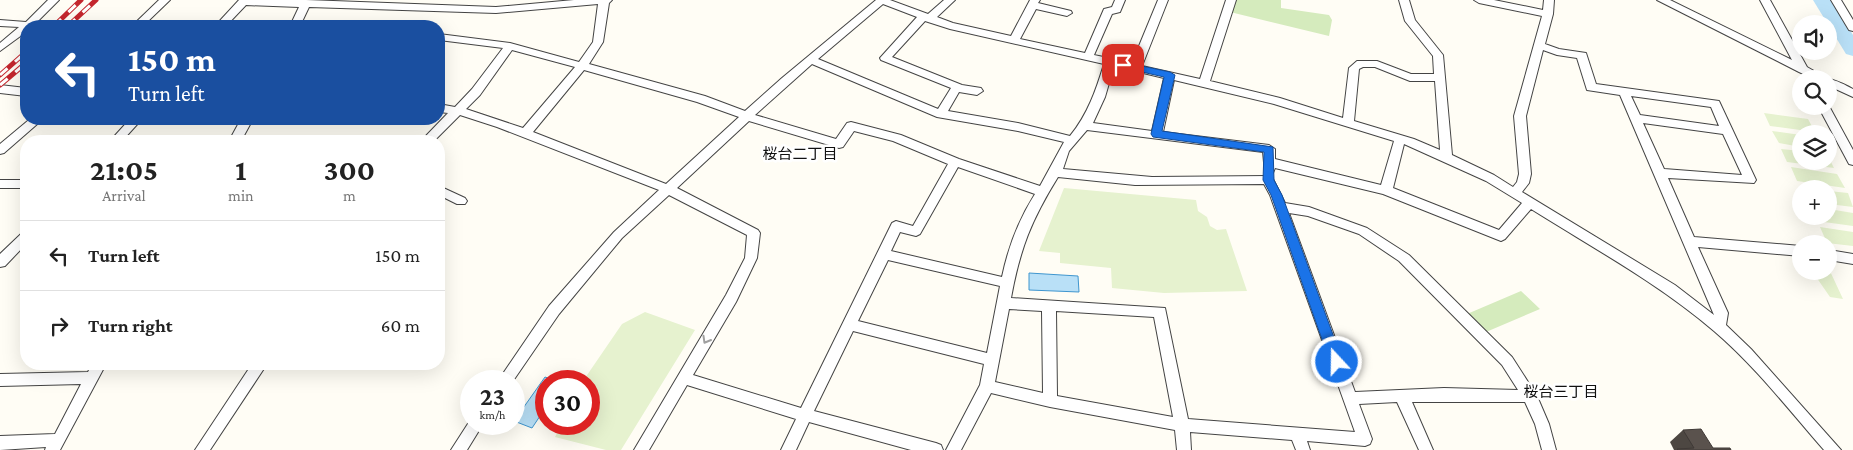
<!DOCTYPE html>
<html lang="en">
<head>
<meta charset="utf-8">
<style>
	:root { --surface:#fff; --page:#f6f6f6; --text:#222; --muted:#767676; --line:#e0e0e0 }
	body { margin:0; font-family:"Crimson Pro","Noto Sans JP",serif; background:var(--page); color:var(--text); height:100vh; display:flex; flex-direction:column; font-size:19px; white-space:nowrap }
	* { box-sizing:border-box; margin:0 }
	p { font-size:16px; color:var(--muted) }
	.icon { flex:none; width:28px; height:28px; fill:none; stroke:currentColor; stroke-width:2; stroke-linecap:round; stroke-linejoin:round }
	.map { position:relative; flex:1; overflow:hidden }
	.details { position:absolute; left:20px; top:135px; width:425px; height:235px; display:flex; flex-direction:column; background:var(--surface); border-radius:20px; box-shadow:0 5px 20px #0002 }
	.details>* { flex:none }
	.guide { position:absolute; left:20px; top:20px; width:425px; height:105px; border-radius:20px; box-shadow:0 5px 20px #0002; background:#1a4fa0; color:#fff; overflow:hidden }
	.controls { position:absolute; left:1792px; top:15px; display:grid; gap:10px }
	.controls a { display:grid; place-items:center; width:45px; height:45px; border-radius:50%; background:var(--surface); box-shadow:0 5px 20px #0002; font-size:25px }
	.speed { position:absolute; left:460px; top:370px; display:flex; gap:10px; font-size:25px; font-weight:700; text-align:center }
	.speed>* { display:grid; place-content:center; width:65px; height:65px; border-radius:50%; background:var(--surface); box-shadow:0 5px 20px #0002; line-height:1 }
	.speed small { font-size:12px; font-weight:400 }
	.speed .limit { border:8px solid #d22; background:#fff; color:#111 }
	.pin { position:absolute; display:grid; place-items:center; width:42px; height:42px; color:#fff; margin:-21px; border-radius:10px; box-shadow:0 2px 8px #0006 }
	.me { position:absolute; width:55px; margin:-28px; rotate:339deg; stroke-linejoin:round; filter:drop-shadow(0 0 4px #0008) }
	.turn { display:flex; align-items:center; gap:18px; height:105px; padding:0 25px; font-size:22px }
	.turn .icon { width:65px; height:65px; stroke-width:2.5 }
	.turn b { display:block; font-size:35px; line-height:42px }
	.eta { display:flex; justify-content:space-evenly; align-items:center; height:85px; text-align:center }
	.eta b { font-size:30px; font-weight:700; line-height:35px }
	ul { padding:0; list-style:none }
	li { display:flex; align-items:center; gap:15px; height:70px; padding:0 25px; border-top:1px solid var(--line) }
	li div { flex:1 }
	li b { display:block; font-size:19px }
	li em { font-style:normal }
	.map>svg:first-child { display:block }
</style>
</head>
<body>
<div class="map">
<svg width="1853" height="450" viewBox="0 0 1853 450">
	<rect width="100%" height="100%" fill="#fffdf5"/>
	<path fill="#d5ebbd" d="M1235,0H1281V8L1329,15L1332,20L1329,36L1230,12Z
		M1521,291L1540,309L1486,332L1467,314Z"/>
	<path fill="#e6f2cf" d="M1764,113L1808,119L1815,132L1770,126Z
		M1772,131L1801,135V147L1779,143Z
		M1781,149L1801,151V161H1829V158L1834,168L1787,162Z
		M1791,167L1837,174L1845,188L1797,181Z
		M1064,188L1196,200L1198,211L1207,217L1210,226L1217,230L1226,229L1247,291L1164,293L1112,288L1111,268L1060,263V253L1039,251Z
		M1829,191L1848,193L1853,207L1829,204Z
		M1829,209L1853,213V226L1817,221L1814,216H1829Z
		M1820,227L1853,232V246L1827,243Z
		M1829,269L1843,299L1830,297L1812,271H1829Z
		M645,312L695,330L621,450H606L555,437L562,424H589V381H583L622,324Z"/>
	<path fill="#b9e0f7" stroke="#3f96cf" d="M1029,273L1078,276L1079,292L1029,290Z
		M545,377L556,381H546V407L532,428L514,421Z"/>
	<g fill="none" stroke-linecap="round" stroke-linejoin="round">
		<path fill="#b9e0f7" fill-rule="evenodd" d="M1813,0H1831L1853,35V56L1846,54Z"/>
		<defs>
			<path id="minor" d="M48,0H59L33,26H26V32L0,51V43L19,27L0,26V20L26,22Z
				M159,0H170L143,26H132Z
				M239,0H306L496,7L574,0H612L609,3L603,42L589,64L705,96L745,111L782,78L876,0H890L928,14L944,0H955L937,17L953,23L1011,36L1030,0H1040L1038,3L1071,11L1072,13L1067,16L1036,9L1020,39L1085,53L1104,9L1112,7L1115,0H1125L1120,12L1112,14L1094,55L1132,63L1158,0H1168L1142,66L1200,79L1226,0H1236L1210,81L1280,98L1343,118L1349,68L1357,61H1377L1411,74H1434L1433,56L1405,21L1399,0H1409L1415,20L1443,55L1452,155L1494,175L1513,187L1517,182L1519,174L1514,116L1542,16L1479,3L1474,0H1494L1543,10L1544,0H1554L1553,14L1545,44L1559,49L1586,53L1596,84L1719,101L1756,180L1754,183L1668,178L1694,237L1801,246V256L1698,247L1728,313L1726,325L1751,349L1841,450H1824C1789,410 1755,366 1714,331C1658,283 1593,248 1531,209L1505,239L1501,241L1383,194L1275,168L1273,173H1265L1263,152L1087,130L1069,151L1063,169L1152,177L1268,176L1272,177L1285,203L1309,207L1367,228L1409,255L1512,357L1537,396L1549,424L1556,450H1542L1535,424L1525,402H1412L1433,450H1419L1397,402L1359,404L1372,439L1370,444L1365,446L1307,441L1310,450H1296L1292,440L1190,432L1191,450H1177L1175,430L1050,407L991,393L961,450H946L980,385L984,364L853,331L814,411L936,443L941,445L943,450H911L809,422L796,450H781L796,419L687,385L649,450H634L726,295L745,258L747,235L669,195L622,238L559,314L513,381H498L549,306L614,232L659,190L497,127L460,115L434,141H421L448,113L439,112V104L455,107L472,89L503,48L439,40V34L510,43L579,62L593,42L598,4L496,13L309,7L300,26H290L299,7L246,5L226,26H215ZM883,4L917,17L880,58L881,60L951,88L938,109L818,59ZM925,21L950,29L1104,64C1096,90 1088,114 1070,136L1018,123L948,111L959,92L977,95L983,91L981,88L962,85L892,57ZM512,50L575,67L523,128L466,109L480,95ZM1543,50L1557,55L1577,58L1587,90L1620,95L1714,315L1675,285L1522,192L1529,183L1531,174L1526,116ZM812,64L937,117L1018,131L1064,142L1040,186L959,159L901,135L851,122L847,123L836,139L755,115ZM1114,66L1164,78L1152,131L1093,123L1105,97ZM1363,67H1375L1410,81H1435L1440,150L1414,139L1354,121L1359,69ZM584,70L697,102L739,117L666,184L533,132ZM1174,80L1274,104L1394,141L1381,185L1275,159V149L1269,145L1163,132ZM1631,96L1711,107L1719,126L1640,115ZM749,121L839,148L843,147L854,131L893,141L948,164L913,226L896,221L892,223L801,408L693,375L736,302L757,258L760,233L758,230L677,188ZM1643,123L1723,134L1742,175L1664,169ZM1404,144L1486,181L1522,203L1499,230L1393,188ZM958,167L1035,194C1019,219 1008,248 1002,277L891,251L900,232L916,236L920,234ZM1058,177L1135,185L1264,184L1270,195L1355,432L1188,419L1165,308L1011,298C1020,248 1032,219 1058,177ZM1289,213L1308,216L1359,234L1399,261L1502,365L1518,390L1444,388L1355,392ZM888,260L1000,286L987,353L858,321ZM1009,309L1042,311L1043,393L995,382ZM1056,311L1154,317L1173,417L1057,396Z
				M1657,0H1670L1792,60L1760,0H1770L1807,67L1828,79C1837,80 1845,85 1853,89V97L1829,86V79H1814L1799,72Z
				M1831,0H1841L1853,20V31L1849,30Z
				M0,85L26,88V96L0,93Z
				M1818,106H1829L1853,150V165L1849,164Z
				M30,119H43L4,153L0,154V144Z
				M130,119H142L122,141H110Z
				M241,119H253L241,141H229Z
				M0,180H26V188H0Z
				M439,186L465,198L467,201L465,204H457L439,195Z
				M26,231V244L5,266L0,267V254L22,233Z
				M1829,250L1853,254V264L1829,260Z
				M92,364H106L60,450H45L46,447L0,450V436L55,434L81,384L0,386V374L88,372Z
				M252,364H267L210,450H195Z
				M471,419V424H483L467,450H451Z"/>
		</defs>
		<use href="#minor" stroke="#444" stroke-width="2"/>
		<use href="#minor" fill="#fff" fill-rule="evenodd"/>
		<defs>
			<path id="rail" d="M54,26L81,0
				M68,26L96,0
				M0,75L26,52
				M0,85L26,63"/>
		</defs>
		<use href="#rail" stroke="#c4262e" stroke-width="5"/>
		<use href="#rail" stroke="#fff" stroke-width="3" stroke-dasharray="10" stroke-linecap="butt"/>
	</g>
	<path fill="#4d4742" d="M1683,430L1713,448L1731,450H1674L1670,442Z"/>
	<path fill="#5a524d" stroke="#3f3936" d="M1701,429L1713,448H1730L1731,450H1678L1677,449L1694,448L1683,430Z"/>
	<defs><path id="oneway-chevron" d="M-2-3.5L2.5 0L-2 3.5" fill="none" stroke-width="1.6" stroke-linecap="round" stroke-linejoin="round" transform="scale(1.25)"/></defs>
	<use stroke="#a0a0a0" href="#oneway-chevron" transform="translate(706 340) rotate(120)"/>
	<path fill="#1a73e8" stroke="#114b97" d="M1123,62L1170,72L1175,75L1162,131L1273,147L1274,180L1282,195L1343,362L1341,365H1332L1330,362L1271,195L1263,180L1264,152L1153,137L1151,134L1164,77L1120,67V63Z"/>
	<g text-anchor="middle" stroke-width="5" stroke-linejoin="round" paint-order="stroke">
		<g font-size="15" fill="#111" stroke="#fff">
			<text x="800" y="159">桜台二丁目</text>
			<text x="1561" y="397">桜台三丁目</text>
		</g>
	</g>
</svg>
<div class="controls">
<a><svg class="icon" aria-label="sound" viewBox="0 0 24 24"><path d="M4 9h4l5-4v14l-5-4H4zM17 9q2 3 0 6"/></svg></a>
<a><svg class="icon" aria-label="search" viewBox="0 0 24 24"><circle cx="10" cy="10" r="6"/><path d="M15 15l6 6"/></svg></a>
<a><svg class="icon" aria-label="layers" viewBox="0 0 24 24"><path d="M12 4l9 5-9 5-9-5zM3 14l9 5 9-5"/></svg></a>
<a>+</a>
<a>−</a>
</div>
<div class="speed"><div>23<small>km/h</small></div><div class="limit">30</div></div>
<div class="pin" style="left:1123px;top:65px;background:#d93025"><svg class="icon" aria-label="arrive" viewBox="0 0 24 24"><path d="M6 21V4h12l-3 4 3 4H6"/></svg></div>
<svg class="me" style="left:1337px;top:362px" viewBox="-20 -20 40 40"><circle r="17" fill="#1a73e8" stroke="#fff" stroke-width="3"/><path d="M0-11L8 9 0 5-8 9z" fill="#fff"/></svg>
<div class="guide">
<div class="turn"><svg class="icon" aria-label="left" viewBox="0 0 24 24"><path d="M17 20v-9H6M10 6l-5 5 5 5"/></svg><div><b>150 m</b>Turn left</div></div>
</div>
<section class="details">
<div class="eta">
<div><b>21:05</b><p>Arrival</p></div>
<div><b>1</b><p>min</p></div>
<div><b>300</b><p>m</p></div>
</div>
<ul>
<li><svg class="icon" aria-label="left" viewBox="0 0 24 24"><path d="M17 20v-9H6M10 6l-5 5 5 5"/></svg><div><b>Turn left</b></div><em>150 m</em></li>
<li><svg class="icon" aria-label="right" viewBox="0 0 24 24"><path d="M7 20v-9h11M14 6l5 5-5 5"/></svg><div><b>Turn right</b></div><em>60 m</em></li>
</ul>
</section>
</div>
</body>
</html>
